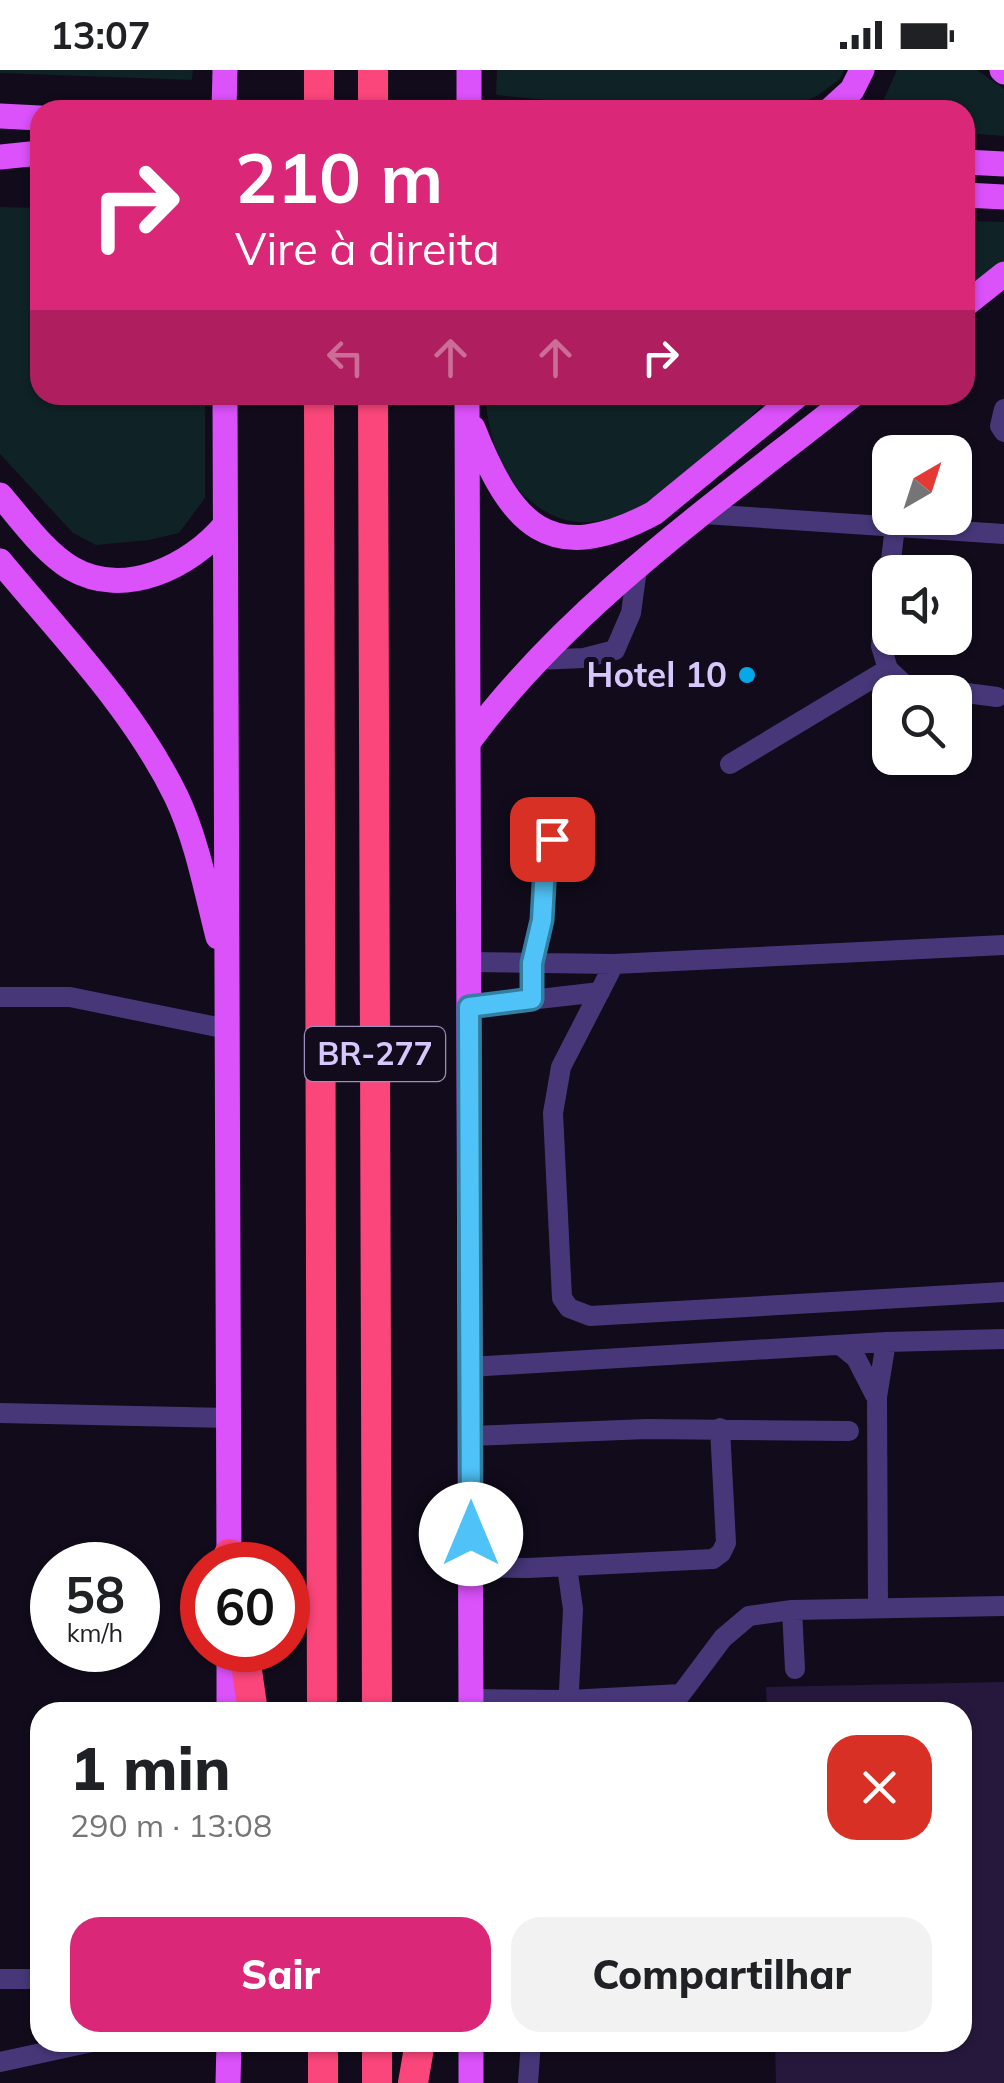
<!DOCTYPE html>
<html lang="pt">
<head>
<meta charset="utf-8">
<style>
	:root { --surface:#fff; --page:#f2f2f2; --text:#202124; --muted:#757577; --accent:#db2777 }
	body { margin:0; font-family:Mulish,sans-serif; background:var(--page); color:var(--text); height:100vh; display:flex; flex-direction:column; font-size:38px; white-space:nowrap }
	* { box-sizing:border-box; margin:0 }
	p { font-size:32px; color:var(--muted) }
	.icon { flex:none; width:55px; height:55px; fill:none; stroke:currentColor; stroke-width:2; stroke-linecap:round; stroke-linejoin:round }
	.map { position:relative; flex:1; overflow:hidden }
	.details { position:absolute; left:30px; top:1632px; width:942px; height:350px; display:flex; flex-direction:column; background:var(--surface); border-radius:30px; box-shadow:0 2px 8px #0004 }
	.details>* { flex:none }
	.top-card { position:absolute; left:30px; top:30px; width:945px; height:305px; border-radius:30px; box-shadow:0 2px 8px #0004; background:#db2777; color:#fff; overflow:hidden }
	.needle { width:65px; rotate:39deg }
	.tools { position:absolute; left:872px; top:365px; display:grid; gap:20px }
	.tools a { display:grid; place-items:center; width:100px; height:100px; border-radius:20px; background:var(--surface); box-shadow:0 2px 8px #0004; font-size:50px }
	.speed { position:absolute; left:30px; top:1472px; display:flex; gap:20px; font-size:50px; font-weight:700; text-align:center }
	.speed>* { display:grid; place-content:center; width:130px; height:130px; border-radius:50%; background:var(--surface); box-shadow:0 2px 8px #0004; line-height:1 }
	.speed small { font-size:25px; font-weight:400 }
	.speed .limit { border:15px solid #d22; background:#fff; color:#111 }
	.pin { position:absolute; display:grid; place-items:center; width:85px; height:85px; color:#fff; margin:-42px; border-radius:20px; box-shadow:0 5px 15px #0006 }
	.me { position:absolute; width:110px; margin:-55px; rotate:0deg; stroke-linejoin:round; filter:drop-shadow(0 0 8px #0008) }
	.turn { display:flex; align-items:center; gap:35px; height:210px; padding:0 40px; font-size:45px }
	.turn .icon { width:130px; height:130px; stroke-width:2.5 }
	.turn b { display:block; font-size:70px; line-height:85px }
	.lanes { display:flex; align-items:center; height:95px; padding:0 40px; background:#0003; justify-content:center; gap:50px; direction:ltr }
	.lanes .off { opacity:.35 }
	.round { display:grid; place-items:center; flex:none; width:105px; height:105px; border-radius:30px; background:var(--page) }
	.summary { display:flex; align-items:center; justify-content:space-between; height:170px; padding:0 40px }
	h1 { font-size:60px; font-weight:800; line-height:75px }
	.cta { display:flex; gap:20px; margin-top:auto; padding:20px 40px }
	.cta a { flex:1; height:115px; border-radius:30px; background:var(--accent); color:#fff; font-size:40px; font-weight:800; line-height:115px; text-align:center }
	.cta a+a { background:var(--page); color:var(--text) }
	.status { display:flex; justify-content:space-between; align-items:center; height:70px; padding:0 50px; background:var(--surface); direction:ltr }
	.status svg { height:28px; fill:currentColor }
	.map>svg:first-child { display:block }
</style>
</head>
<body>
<div class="status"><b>13:07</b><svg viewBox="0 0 49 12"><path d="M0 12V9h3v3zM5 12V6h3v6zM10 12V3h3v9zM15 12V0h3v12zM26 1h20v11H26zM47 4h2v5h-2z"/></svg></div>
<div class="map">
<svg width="1004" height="2013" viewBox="0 0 1004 2013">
	<rect width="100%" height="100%" fill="#110b1b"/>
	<path fill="#0f2225" d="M0,0H193L192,10L0,3Z
		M497,0H844L840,9L817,26L784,40H646L496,25Z
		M897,0H977L1004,19V66L965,63V40H872L883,31Z
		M0,137L40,138V325H205V428L179,463L149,470L96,475L73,463L0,384Z
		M965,151L1004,152V191L965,220Z
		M486,325H773C712,381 606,510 522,423C499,400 486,357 486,325Z"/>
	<path fill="#26183c" d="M1004,1612V2013H776L775,1972H962V1642H767L766,1617Z"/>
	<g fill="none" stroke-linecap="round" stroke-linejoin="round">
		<path stroke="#473779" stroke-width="20" d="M1004,339L1000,356L1004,362
			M704,444L1004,464
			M895,456L881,576L888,599L905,615L997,627
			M537,590L584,588L615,580L631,543L637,499
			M730,694L888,599
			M469,892L614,894L1004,875
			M614,894L561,997L553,1043L562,1228L569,1238L590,1246L1004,1222
			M0,927H70L227,959
			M532,929L531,893L541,850L546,778L552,769
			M469,937L600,922
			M840,1275L856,1288L875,1325
			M470,1297L886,1272L1004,1269
			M0,1343L228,1348
			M470,1366L647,1359L849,1361
			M471,1497L528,1498L713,1489L721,1483L726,1473L720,1358
			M567,1497L573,1539L568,1641
			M878,1536L877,1327L886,1272
			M792,1540L795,1599
			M471,1629L569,1630L681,1624L723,1568L749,1546L792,1540L1004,1536
			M0,1909H40
			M0,1992L92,1972
			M528,2013L531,1972"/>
		<path stroke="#db51fa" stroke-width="25" d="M1002,0L1004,2
			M224,40L225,0
			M469,40V0
			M830,40L852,20L862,0
			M0,46L40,48
			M0,87L40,83
			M965,92L1004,94
			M965,125L1004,127
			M965,235L1004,204
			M225,325L229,1495
			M467,325L471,1642
			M473,358C511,454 549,499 654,443L798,325
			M0,425C22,450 43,481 71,498C124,529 190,497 225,455
			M0,491C62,566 133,638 176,726C197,770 206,820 218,867
			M470,670C573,532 720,431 853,325
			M229,1580V1642
			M228,2013L229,1972
			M471,2013V1972"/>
		<path stroke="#fa467a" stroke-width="30" d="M319,0V40
			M373,40V0
			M319,325L322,1642
			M373,325L377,1642
			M229,1484L230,1495
			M244,1580L253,1642
			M323,1972V2013
			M377,1972V2013
			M413,2013L420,1972"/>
	</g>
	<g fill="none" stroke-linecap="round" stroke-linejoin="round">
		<defs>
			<path id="route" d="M471,1464L469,937L532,929V893L542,850L546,778L552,769"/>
		</defs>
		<use href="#route" stroke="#337fa1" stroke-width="25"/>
		<use href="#route" stroke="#4fc3f7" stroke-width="18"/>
	</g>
	<circle fill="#06a8ea" stroke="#110b1b" stroke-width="4" cx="747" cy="605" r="10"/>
	<g text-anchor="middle" stroke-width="10" stroke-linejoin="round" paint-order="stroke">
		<rect fill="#110b1b" stroke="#9c8fb9" stroke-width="2.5" x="305" y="957" width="140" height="54" rx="8"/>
		<g font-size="32" font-weight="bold" fill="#d8c7fd">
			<text x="375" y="995">BR-277</text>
		</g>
		<g font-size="35" font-weight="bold" fill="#d8c7fd" stroke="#110b1b" text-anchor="end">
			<text x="727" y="617">Hotel 10</text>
		</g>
	</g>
</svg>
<div class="tools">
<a><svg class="needle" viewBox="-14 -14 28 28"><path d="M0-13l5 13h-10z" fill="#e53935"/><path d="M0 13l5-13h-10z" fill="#757577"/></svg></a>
<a><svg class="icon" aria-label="sound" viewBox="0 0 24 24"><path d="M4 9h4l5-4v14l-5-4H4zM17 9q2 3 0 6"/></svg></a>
<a><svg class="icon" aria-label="search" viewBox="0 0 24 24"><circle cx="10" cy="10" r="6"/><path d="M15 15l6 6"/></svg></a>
</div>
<div class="speed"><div>58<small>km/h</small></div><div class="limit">60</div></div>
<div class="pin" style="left:552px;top:769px;background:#d93025"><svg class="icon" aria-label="arrive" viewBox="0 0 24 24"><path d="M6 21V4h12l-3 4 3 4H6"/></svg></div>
<svg class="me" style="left:471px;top:1464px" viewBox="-20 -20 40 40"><circle r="19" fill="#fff"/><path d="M0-13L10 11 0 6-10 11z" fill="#4fc3f7"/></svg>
<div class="top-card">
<div class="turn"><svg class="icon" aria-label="right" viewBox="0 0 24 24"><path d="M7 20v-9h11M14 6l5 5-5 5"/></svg><div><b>210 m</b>Vire à direita</div></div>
<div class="lanes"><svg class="icon off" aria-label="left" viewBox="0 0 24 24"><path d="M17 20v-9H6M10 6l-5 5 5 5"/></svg><svg class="icon off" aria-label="ahead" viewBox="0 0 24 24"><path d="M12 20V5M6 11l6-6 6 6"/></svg><svg class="icon off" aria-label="ahead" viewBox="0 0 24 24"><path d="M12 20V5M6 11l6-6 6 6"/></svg><svg class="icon" aria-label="right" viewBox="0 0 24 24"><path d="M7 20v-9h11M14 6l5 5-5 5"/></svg></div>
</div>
<section class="details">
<div class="summary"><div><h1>1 min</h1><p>290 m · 13:08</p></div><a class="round" style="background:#d93025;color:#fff"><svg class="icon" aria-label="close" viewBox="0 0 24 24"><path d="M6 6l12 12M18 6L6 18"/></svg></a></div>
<div class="cta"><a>Sair</a><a>Compartilhar</a></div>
</section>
</div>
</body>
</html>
